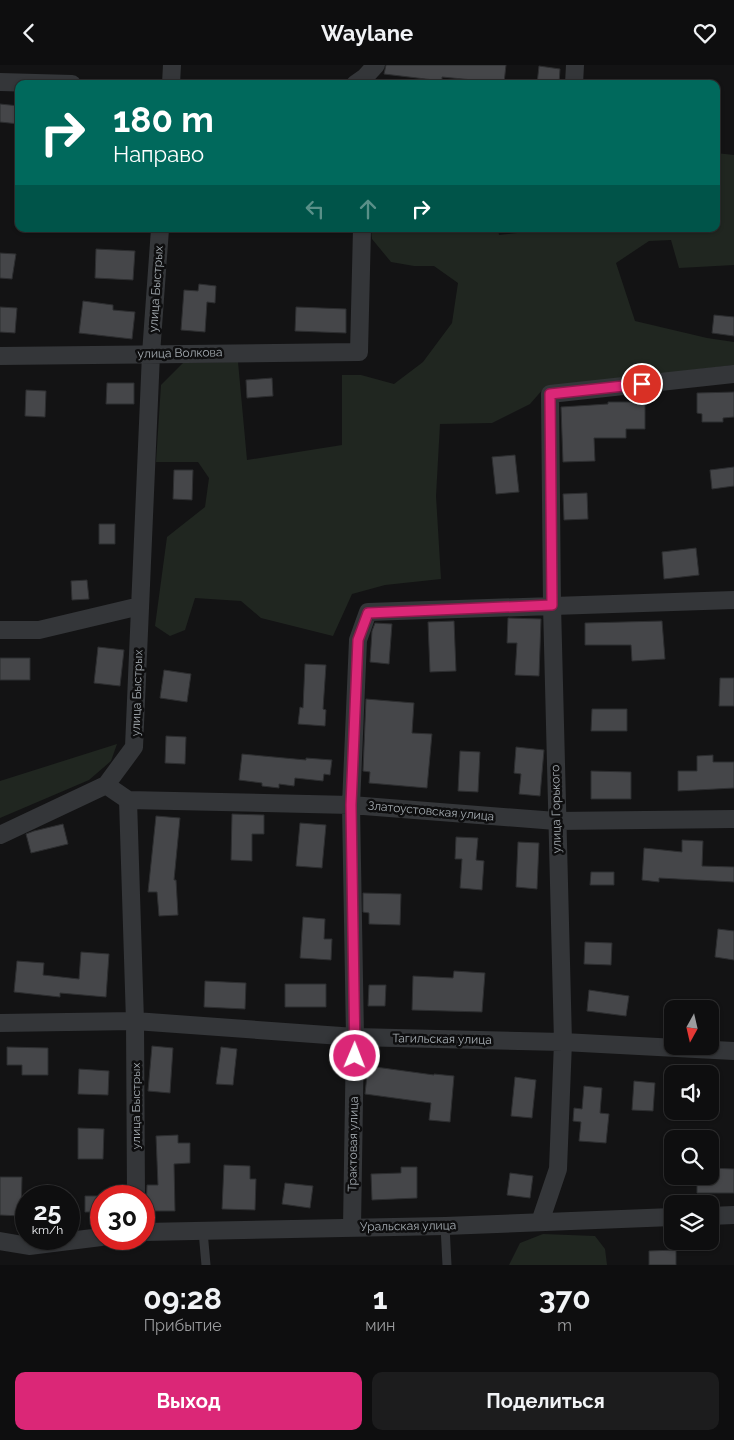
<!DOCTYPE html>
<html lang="ru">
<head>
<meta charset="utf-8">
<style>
	:root { --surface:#0e0e0f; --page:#1c1c1d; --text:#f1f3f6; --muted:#9b9c9e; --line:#2e2e2f; --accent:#db2777 }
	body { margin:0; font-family:Raleway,sans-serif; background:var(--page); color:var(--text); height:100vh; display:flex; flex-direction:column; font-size:19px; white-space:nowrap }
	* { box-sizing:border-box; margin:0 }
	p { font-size:16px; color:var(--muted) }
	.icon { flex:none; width:28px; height:28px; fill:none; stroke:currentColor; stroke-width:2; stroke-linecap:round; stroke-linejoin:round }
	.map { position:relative; height:1200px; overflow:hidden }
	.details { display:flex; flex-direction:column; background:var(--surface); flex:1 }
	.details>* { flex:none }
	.top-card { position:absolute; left:15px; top:15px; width:705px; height:152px; border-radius:10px; box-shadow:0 1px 4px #0004,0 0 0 1px var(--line); background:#00695c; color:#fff; overflow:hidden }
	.needle { width:32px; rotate:188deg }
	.controls { position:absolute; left:664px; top:935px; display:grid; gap:10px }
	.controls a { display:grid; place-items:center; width:55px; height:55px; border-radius:10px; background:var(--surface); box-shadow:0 1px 4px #0004,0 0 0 1px var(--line); font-size:25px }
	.speed { position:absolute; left:15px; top:1120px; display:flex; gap:10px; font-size:25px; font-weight:700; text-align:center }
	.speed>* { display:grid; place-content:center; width:65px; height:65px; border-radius:50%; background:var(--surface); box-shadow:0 1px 4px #0004,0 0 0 1px var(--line); line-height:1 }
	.speed small { font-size:12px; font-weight:400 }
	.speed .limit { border:8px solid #d22; background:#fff; color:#111 }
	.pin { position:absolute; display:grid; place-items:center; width:42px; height:42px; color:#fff; margin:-21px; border:2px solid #fff; border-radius:50%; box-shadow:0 1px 5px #0007 }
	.me { position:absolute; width:55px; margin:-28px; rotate:1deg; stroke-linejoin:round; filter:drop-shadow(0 0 4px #0008) }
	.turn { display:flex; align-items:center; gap:18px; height:105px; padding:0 15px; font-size:22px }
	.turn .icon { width:65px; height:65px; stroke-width:2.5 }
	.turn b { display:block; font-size:35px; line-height:42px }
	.lanes { display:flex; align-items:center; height:48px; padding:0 15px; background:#0003; justify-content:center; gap:25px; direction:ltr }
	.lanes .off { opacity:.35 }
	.eta { display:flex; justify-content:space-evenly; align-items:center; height:85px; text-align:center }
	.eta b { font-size:30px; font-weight:700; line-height:35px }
	.primary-button { display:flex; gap:10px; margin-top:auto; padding:10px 15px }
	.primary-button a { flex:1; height:58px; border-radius:10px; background:var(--accent); color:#fff; font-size:20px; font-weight:700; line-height:58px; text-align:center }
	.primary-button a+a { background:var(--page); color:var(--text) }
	header { display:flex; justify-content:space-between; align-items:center; height:65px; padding:0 15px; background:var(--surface); font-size:22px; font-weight:700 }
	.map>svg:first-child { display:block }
</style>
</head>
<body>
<header><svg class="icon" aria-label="back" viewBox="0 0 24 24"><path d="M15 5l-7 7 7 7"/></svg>Waylane<svg class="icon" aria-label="heart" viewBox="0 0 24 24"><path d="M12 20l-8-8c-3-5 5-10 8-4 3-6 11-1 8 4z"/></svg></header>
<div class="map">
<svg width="734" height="1200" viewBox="0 0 734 1200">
	<rect width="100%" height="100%" fill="#131314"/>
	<path fill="#202620" d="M716,88L734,90V200L679,203L671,175L649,176L616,198L635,256L707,273L734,277V300L544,323L530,339L492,358L440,359L436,431L441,514L385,520L352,529L333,571L261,553L241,536L195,533L185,565L170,571L155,561L167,472L205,442L209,413L198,397H156L161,320L183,298L238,297L247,395L342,380V310H361L394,319L423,297L452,258L458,218L434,201H414L391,197L372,174L371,164H498L499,170L552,164H716Z
		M117,679L111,696L89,715L0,753V716Z
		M543,1169L595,1171L605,1184L607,1200H509L520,1178Z"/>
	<path fill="#454649" stroke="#2d2e30" d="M386,0H506L504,18L442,12V16L384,9Z
		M539,1L560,4L559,19H537Z
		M0,39L19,41V59L0,57Z
		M96,184L135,186L133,215L95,213Z
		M0,188L16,189L12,214L0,213Z
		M199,219L216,221L215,238L207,237L205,267L181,265L184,225L198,226Z
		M83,236L113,240V245L135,247L132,274L79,268Z
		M0,242L17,243L15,268L0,267Z
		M296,242L346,244V268L295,266Z
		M714,250L734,252V271L712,268Z
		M272,313L273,331L247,333L246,315Z
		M107,318H134V339H106Z
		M26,325L46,326L45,352L25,351Z
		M734,327V352L723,353V357H702V349L697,348V328Z
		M608,337H645V364H626V373H594L595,396L563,397L561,342L608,339Z
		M515,390L519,427L496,429L492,392Z
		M734,402V421L712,424L710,405Z
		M174,405H193L192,435L173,434Z
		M587,428L588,454L564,455L563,429Z
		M99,459H115V479H99Z
		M696,483L699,510L664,514L662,487Z
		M87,515L89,534L72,535L71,516Z
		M508,553L541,554L539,611L515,610L517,578H507Z
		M454,556L456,606L430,607L428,557Z
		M662,556L665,594L632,596L631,580H585V558Z
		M375,558L392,559L389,599L370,597L372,566Z
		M98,582L124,585L120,621L94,618Z
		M0,593H30V615H0Z
		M305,599L326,600L323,644L326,645L325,661L298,659L300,642L303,643Z
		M164,605L191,609L187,637L160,633Z
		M720,613H734V641H719Z
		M366,634L414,638L412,668L432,669L427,723L369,718L370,707L363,706Z
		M592,644H627V666H591Z
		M166,671L186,672L185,699L165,698Z
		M516,682L544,685L540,731L519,729L521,709L514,708Z
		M460,686L480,687L478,727L458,726Z
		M242,689L306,695V693L332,695L330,710L324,709L323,716L295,713L294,721L279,719V723L262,721V718L239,715Z
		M713,690V697H734V723L678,726V706H697V691Z
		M591,706L631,707V734H591Z
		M232,749L264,750V769H252V796L231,795Z
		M156,751L180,753L174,815H176L178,850L159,851L157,827H148Z
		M300,758L326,760L322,803L296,801Z
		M63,759L68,779L31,788L26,769L34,766Z
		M456,772L478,773L476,795L484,796L482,825L460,823L462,794H455Z
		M682,775L703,776L702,801L734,802V817L659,813V817L642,815L644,783L682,787Z
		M518,777L539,778L537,824L516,822Z
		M591,807H614V820H590Z
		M363,828L401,829L400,860L369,859V848L363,847Z
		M303,852L325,854L324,874H332L331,895L300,893Z
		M718,864L734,866V895L715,892Z
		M585,877L612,878L611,900L584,899Z
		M81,887L109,889L106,932L60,928V932L14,927L17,896L44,898L43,910L79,914Z
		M454,906L485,908L482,947L412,945L413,911L453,913Z
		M205,916L246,918L245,944L204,942Z
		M285,919H326V942H285Z
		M369,920H386L385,941H368Z
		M589,925L629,931L626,951L587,946Z
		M152,981L173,983L170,1028L148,1026Z
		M7,982L48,983V1010H22V1000H7Z
		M221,982L237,984L233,1020L216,1019Z
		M368,1001L434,1010V1009L454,1011L450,1057L429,1055L431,1038L365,1029Z
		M79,1004L109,1006L108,1030L78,1029Z
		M515,1012L536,1015L532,1053L511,1051Z
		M634,1016L655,1018L653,1046L632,1045Z
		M584,1021L602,1023L600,1048L609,1049L606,1078L579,1076L581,1057L573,1056L574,1043L582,1044Z
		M78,1063L104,1064L103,1094H78Z
		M178,1070V1078H190V1098L174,1099L175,1146H146L147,1120H158L156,1071Z
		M224,1100L250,1101V1114H256L255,1145L222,1144Z
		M401,1102H417V1133L372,1135L371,1109L401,1108Z
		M710,1103L734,1104V1128H697V1111H710Z
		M510,1108L533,1111L530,1133L507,1130Z
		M0,1112H22L21,1151L0,1150Z
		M285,1118L313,1121L310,1143L282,1139Z
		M85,1131H101V1147H85Z
		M676,1185V1200H649V1186Z"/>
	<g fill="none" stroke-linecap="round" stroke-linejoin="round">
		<path stroke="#343639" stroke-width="9" d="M445,1161L447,1200
			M203,1166L206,1200"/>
		<path stroke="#343639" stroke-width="18" d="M0,17L72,19
			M171,19L172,0
			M355,19L365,12L376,0
			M574,19L575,0
			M0,291L359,287L362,164
			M0,565H39L140,541
			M128,735L351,740L556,756L734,754
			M0,770L106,720
			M0,958L135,956L355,972L563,977L734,986
			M136,1131L135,956L128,735L106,720L134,682L151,289L160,164
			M710,1151L734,1150
			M540,1157L558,1104L563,977L552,540L550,329L734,309
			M352,1162L355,972L351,740L358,575L368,547L734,535
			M144,1167L445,1161L672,1152
			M0,1176L29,1181L101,1172"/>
	</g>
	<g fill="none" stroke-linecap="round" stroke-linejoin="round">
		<defs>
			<path id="route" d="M355,991L351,740L358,575L368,548L552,540L550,329L642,319"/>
		</defs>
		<use href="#route" stroke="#8e194d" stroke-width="12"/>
		<use href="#route" stroke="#db2777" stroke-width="9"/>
	</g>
	<g text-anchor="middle" stroke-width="5" stroke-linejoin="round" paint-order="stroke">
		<g font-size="12" fill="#a6adb3" stroke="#0e0e0f">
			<text transform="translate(156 224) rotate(-86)" y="4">улица Быстрых</text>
			<text transform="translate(180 288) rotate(-1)" y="4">улица Волкова</text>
			<text transform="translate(137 628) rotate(-88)" y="4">улица Быстрых</text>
			<text transform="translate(556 744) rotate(-91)" y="4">улица Горького</text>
			<text transform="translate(431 746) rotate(5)" y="4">Златоустовская улица</text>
			<text transform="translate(442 974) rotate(1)" y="4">Тагильская улица</text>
			<text transform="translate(136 1041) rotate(-90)" y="4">улица Быстрых</text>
			<text transform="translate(353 1079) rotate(-89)" y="4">Трактовая улица</text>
			<text transform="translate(408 1161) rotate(-1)" y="4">Уральская улица</text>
		</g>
	</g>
</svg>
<div class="controls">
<a><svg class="needle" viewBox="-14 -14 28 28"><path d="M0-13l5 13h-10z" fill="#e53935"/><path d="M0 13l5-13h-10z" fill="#9b9c9e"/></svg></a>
<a><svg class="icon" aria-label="sound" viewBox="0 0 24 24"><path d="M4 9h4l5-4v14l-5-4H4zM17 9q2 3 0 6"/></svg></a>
<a><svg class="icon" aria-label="search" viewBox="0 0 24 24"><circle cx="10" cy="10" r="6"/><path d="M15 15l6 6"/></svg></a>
<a><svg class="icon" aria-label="layers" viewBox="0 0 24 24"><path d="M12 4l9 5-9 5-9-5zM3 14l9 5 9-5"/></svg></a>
</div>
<div class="speed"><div>25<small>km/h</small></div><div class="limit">30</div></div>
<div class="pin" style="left:642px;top:319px;background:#d93025"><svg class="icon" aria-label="arrive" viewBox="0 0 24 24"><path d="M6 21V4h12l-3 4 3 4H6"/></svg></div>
<svg class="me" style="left:355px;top:991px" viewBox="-20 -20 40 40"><circle r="17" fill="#db2777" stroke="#fff" stroke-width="3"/><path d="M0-11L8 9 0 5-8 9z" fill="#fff"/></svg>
<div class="top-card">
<div class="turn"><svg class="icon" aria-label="right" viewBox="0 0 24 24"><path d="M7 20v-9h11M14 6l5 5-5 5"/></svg><div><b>180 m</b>Направо</div></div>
<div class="lanes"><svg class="icon off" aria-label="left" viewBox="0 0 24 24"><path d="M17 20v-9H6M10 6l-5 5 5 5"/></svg><svg class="icon off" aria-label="ahead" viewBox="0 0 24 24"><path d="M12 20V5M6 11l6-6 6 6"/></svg><svg class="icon" aria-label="right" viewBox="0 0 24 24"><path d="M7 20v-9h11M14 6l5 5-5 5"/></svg></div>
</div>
</div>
<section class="details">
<div class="eta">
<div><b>09:28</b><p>Прибытие</p></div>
<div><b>1</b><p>мин</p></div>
<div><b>370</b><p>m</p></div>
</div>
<div class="primary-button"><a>Выход</a><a>Поделиться</a></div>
</section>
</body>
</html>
